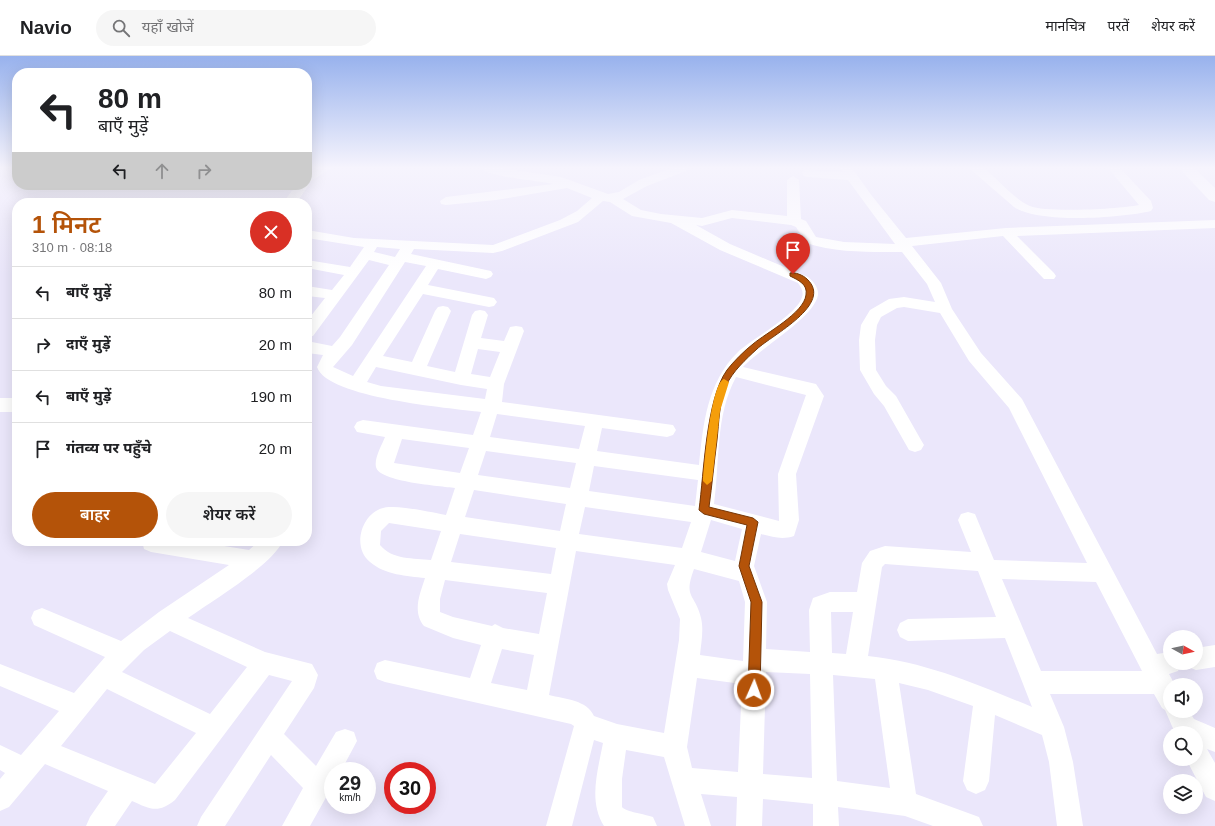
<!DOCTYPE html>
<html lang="hi">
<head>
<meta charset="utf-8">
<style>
	:root { --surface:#fff; --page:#f6f6f6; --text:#202124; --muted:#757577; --line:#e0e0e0; --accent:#b45309 }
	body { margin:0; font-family:Helvetica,"Noto Sans Devanagari",sans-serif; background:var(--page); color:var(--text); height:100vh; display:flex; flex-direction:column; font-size:15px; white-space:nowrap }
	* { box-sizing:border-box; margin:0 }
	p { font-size:13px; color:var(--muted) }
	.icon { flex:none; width:22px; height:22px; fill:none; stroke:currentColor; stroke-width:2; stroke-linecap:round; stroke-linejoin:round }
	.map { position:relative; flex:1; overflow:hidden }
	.panel { position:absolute; left:12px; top:142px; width:300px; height:348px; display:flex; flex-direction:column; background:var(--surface); border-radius:16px; box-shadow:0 4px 16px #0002 }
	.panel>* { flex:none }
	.hud { position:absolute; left:12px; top:12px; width:300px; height:122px; border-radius:16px; box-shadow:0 4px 16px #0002; background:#fff; color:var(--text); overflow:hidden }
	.needle { width:26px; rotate:98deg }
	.tools { position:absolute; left:1163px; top:574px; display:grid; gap:8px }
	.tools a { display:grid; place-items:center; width:40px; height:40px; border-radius:50%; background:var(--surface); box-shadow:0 4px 16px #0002; font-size:20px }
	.speed { position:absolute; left:324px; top:706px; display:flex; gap:8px; font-size:20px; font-weight:700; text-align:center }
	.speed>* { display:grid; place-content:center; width:52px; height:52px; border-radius:50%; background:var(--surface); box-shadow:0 4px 16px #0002; line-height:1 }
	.speed small { font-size:10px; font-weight:400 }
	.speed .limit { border:6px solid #d22; background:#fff; color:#111 }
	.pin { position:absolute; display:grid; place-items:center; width:34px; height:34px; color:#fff; margin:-41px -17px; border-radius:50% 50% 50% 0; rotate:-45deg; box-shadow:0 0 4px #0007 }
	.pin .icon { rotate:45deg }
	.me { position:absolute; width:44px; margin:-22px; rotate:2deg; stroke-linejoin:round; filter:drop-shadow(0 0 3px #0008) }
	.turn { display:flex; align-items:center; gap:14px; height:84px; padding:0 20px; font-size:18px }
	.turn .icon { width:52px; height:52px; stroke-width:2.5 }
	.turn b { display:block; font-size:28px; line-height:34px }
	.lanes { display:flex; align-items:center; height:38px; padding:0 20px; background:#0003; justify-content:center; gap:20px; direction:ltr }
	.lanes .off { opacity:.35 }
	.round { display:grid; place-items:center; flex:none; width:42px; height:42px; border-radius:21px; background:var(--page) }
	.summary { display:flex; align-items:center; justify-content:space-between; height:68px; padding:0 20px }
	h1 { font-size:24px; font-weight:600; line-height:30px; color:var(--accent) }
	.primary-button { display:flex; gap:8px; margin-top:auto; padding:8px 20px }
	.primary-button a { flex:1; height:46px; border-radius:24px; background:var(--accent); color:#fff; font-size:16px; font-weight:600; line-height:46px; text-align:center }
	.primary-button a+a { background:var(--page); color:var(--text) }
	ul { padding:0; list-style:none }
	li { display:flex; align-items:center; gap:12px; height:52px; padding:0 20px; border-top:1px solid var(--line) }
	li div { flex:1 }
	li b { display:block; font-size:15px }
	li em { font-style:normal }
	header { display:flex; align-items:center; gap:24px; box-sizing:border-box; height:56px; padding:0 20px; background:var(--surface); border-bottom:1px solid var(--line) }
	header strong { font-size:19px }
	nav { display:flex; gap:22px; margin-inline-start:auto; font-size:14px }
	.search { width:280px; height:36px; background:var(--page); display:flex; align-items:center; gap:10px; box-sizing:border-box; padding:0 14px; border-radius:22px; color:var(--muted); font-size:15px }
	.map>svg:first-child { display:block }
</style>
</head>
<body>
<header>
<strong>Navio</strong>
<div class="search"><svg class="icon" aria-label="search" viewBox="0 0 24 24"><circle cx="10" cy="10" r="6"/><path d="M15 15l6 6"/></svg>यहाँ खोजें</div>
<nav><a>मानचित्र</a><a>परतें</a><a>शेयर करें</a></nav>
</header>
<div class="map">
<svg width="1215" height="770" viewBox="0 0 1215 770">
	<rect width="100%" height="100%" fill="#ebe7fb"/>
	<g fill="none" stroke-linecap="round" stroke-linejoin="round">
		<path fill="#fff" fill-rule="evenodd" d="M316,112H331L308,127L309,129L296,147H283L296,129H307V118Z
			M481,112H501L561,121L608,138L619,136L639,124L672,112H688L686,115L647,130L623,143L641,154L661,158L702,162L732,154L787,160V124L793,120L799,124L801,163L806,165L816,181L844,186L895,188L848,124L808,121L804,120L802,117L804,114L843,116L840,112H852L872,140L906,182L1006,172L1215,164V172L1017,180L1054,217L1056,220L1054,223H1044L1003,180L912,190L941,227L952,253L981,297L1022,343L1157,598L1170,596V607H1181L1178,615L1169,618L1175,629H1170V655H1189L1194,663L1215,672V696L1207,693L1215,707V745L1206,741L1186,703H1196V677H1175L1165,654L1162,652L1154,638H1050L1064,671L1073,706L1083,770H1057L1049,706L1042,679L995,659L989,725L985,734L976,738L967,734L963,725L973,650L928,634L899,627L916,738L979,761L983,770H933L905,760L838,751L839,770H813V748L763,743L762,770H736L737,741L701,738L711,770H685L664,701L626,694L622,723V751C626,756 645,758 653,761L657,770H604C588,745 598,714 603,687L594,684L572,770H546L574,670L571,668L385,626L377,623L374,615L377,607L385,604L470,622L481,589L453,582L424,570C412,555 420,538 425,522C407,520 385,519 370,506C350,490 363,452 389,451C404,450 430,456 446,459L455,432C441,430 379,426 376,411C374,402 382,389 385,381L357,376L354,371L357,366L363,364L473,379L481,356C450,352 327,342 317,311L323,299L307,297V285L332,290L340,281L389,209L369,204L313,280L307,281V265L325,242L307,240V230L332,234L344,219L307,212V204L350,211L364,191L307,182V174L354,182L493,189L560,164L577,155L592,142L567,132L496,144L446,149L441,148L440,145L446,141L553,128C541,125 487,121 481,112ZM603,145L610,146L632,160L671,167L720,194L798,227C801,231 804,236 802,241C797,259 753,282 738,296C707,326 703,369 699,409L597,395L602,372L667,381L673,379L676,374L673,369L502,346L504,328L524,275L522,271L516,270L510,271L504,285L481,282L488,259L485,255L480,254L475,255L472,259L455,316L427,310L451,255L448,251L443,250L438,251L435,255L412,306L383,300L423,238L489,251L494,250L497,246L494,242L489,241L428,229L438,213L486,223L491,221L493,218L491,215L411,198L414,193L493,197L502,195L578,166ZM732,162L791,169L796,171L806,187C837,197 870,196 902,196L927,228L935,246L904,241L889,243L870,254L861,269L859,284L860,314L874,338L884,350L909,394L915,396L921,394L924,389L921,384L896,340L886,330L876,314L875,284L877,269L881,261L897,252L904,251L940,257L969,305L1009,352L1087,507L994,504L975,458L968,456L961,458L958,464L971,496L885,490L870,495L862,507L857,536H830L813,542L809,554L810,596L766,593L767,546L754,510L761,478C773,481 782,484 794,480L799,464L796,418L824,340L816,328L743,311C760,292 814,262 818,239C819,232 813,225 808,221L730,188L696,169L702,170ZM377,191L400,193L395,201L374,196ZM405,206L426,210L353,320L333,311L352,289ZM478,293L500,296L490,321L471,318ZM376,311L461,329L487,333L485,343L381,330L367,326ZM736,321L806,339L778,418L779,465L714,448C720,406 715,360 736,321ZM497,358L585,370L579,393L490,381ZM402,383L469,392L460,417L394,407ZM486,395L576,407L570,432L478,419ZM594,410L698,424L695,450L589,435ZM474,434L566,448L560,475L465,461ZM585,451L691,466L682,492L579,478ZM711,464L742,473L735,505L701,496ZM389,467L441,475L431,504C414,502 392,504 380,489L381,475ZM460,478L556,492L551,518L451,506ZM576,495L675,509L667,528L668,534L680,563L679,584L664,677L617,668L594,660C587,644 565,643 549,639ZM885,508L978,515L996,561L908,563L900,567L897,574L900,581L908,585L1005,582L1032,651C979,629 926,606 868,600L882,511ZM694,513L739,525L745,546L743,605L700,599C701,588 704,574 701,562C695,537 683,543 694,513ZM1002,523L1096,526L1142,615H1041ZM445,524L547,537L539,578L503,572L495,568L492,570L453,561L440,556V543ZM831,556H853L846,598L832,597ZM502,593L534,599L527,634L491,627ZM766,616L810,618L812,722L763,718ZM833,619L875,623L890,732L837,725ZM697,622L742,628L738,716L692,712L687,691Z
			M969,112H983C999,123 1012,142 1030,150C1046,157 1120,153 1139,149L1108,112H1120L1151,145L1153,152L1151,155C1121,162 1039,168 1014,151Z
			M0,342H17V356H0Z
			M142,485H193L249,494L259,485H283C272,509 212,545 188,562L265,596L312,608L318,619L314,632L284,678L316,710L336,676L345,673L354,676L357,685L341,715H333V729L310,770H282L303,732L271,699L225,770H197L201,761L292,625L269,619L175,744C158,758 150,753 132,745L115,770H86L90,761L108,735L45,708L9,751L0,755V723L5,717L0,714V689L21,699L59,655L0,630V608L74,637L105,601L34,569L31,562L34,555L42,552L121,585L159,556L229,509L151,496L144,493ZM170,575L247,611L210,658L122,616L144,594ZM107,633L196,677L155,728L61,690Z
			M1215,589V611L1196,614L1188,611L1186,607H1196V592Z"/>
		<path fill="#fff" fill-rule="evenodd" d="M1179,112H1194L1215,132V146L1209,144Z"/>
	</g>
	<linearGradient id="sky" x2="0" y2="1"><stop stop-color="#98b2ed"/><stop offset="0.51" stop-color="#f6f4fd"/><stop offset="1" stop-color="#f6f4fd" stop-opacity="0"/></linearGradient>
	<rect width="1215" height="219" fill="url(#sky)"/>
	<path fill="#b45309" stroke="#753606" d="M790,217C795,216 803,219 807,223C834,248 772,279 757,293C746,303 732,316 726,330C719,347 719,366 717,384C714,407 712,429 709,451L753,462L758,466L749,510L762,546L760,634L758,638L754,640L750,638L748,634L751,546L739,510L747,469L704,458L699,454C704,417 706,343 727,314C734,305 744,295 753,288C766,277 804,257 806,239C808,228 798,224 790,220Z"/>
	<path fill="#f59e0b" d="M724,323L729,326L720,355L712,425L707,429L703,425C704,410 711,327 724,323Z"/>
</svg>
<div class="tools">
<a><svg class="needle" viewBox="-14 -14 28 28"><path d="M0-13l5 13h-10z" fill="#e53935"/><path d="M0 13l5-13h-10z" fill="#757577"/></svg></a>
<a><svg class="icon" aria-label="sound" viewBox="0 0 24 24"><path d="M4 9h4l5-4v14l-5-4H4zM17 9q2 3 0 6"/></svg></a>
<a><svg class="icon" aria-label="search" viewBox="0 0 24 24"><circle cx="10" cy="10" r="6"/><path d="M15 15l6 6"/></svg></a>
<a><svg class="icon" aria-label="layers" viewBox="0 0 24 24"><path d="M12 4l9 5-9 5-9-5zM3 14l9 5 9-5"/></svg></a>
</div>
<div class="speed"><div>29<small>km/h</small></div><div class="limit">30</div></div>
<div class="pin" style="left:793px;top:218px;background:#d93025"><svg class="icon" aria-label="arrive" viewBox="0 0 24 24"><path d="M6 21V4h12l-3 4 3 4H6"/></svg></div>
<svg class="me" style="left:754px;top:634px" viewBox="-20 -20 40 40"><circle r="17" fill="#b45309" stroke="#fff" stroke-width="3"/><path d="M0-11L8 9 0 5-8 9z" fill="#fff"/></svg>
<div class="hud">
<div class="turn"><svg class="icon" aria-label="left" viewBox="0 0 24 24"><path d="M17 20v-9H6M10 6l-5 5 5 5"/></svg><div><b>80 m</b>बाएँ मुड़ें</div></div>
<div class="lanes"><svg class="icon" aria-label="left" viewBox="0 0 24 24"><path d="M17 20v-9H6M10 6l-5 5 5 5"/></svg><svg class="icon off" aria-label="ahead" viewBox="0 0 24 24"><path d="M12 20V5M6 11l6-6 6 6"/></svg><svg class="icon off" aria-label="right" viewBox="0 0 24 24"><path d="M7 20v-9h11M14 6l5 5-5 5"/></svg></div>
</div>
<section class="panel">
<div class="summary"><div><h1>1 मिनट</h1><p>310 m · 08:18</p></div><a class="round" style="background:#d93025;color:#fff"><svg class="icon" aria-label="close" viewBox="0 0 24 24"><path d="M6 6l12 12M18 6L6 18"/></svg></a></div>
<ul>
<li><svg class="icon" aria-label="left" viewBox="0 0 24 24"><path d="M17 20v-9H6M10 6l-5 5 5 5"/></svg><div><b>बाएँ मुड़ें</b></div><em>80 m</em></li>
<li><svg class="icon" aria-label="right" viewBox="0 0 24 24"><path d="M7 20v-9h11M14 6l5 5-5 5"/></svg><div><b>दाएँ मुड़ें</b></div><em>20 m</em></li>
<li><svg class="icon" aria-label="left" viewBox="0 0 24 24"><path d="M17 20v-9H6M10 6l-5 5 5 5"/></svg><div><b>बाएँ मुड़ें</b></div><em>190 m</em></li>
<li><svg class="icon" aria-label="arrive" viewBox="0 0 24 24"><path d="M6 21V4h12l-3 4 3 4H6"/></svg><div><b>गंतव्य पर पहुँचे</b></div><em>20 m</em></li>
</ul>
<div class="primary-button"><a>बाहर</a><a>शेयर करें</a></div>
</section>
</div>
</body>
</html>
